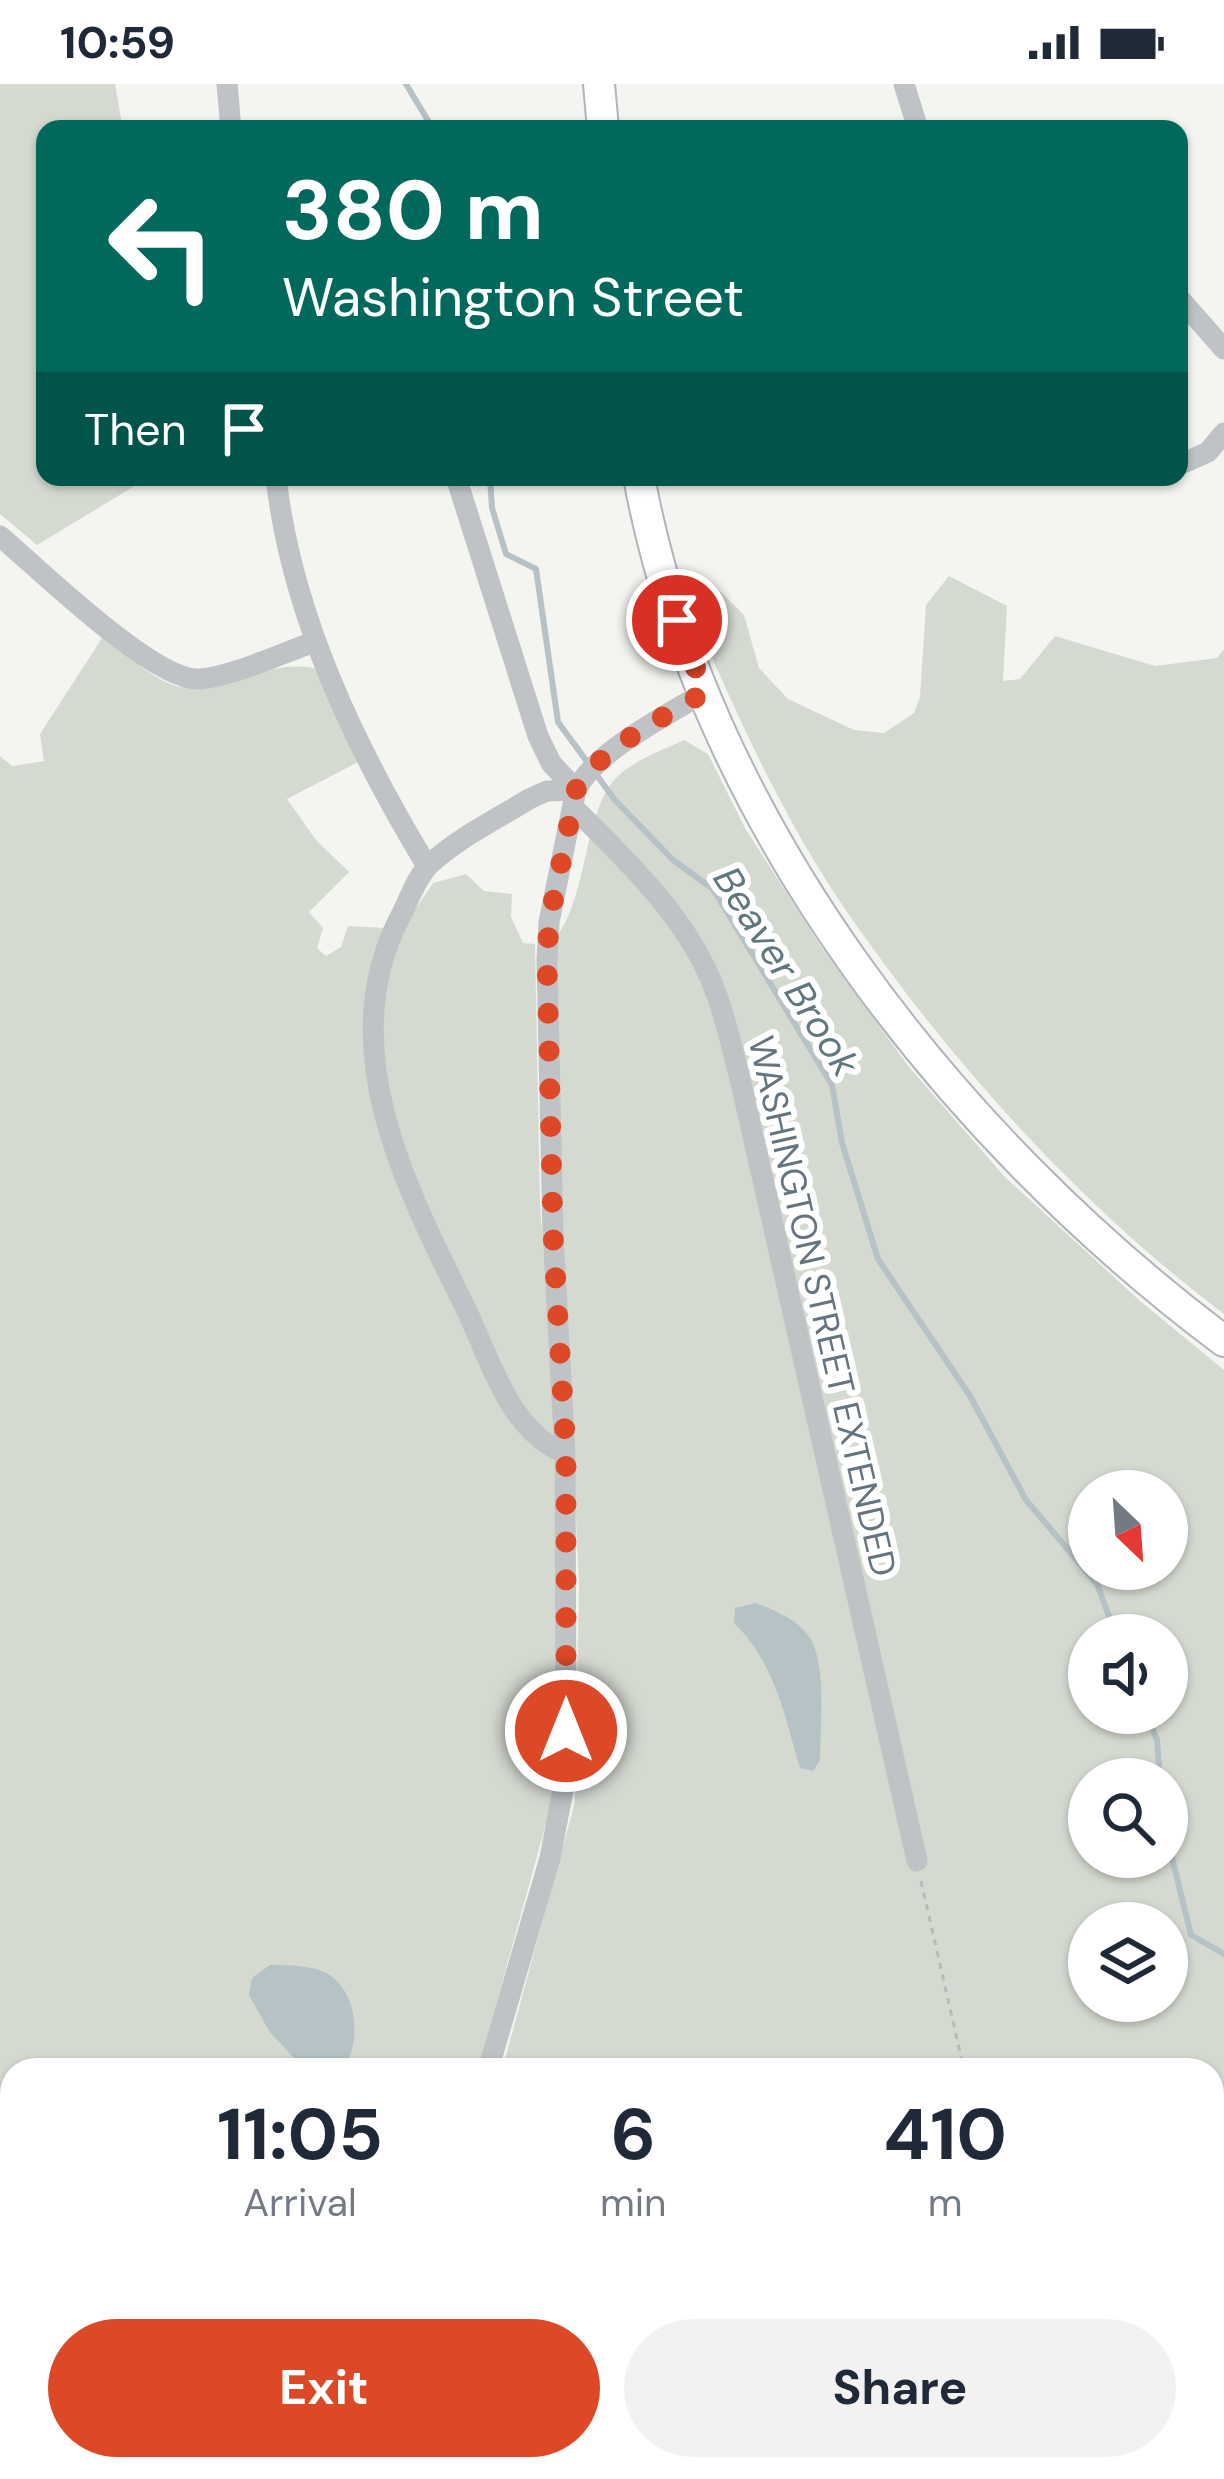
<!DOCTYPE html>
<html lang="en">
<head>
<meta charset="utf-8">
<style>
	:root { --surface:#fff; --page:#f2f2f3; --text:#1f2937; --muted:#747a83; --accent:#dd4827 }
	body { margin:0; font-family:"DM Sans",sans-serif; background:var(--page); color:var(--text); height:100vh; display:flex; flex-direction:column; font-size:45px; white-space:nowrap }
	* { box-sizing:border-box; margin:0 }
	p { font-size:39px; color:var(--muted) }
	.icon { flex:none; width:66px; height:66px; fill:none; stroke:currentColor; stroke-width:2; stroke-linecap:round; stroke-linejoin:round }
	.map { position:relative; flex:1; overflow:hidden }
	.sheet { position:absolute; left:0px; top:1974px; width:1224px; height:423px; display:flex; flex-direction:column; background:var(--surface); border-radius:36px 36px 0 0; box-shadow:0 3px 9px #0004 }
	.sheet>* { flex:none }
	.guide { position:absolute; left:36px; top:36px; width:1152px; height:366px; border-radius:24px; box-shadow:0 3px 9px #0004; background:#00695c; color:#fff; overflow:hidden }
	.needle { width:78px; rotate:155deg }
	.buttons { position:absolute; left:1068px; top:1386px; display:grid; gap:24px }
	.buttons a { display:grid; place-items:center; width:120px; height:120px; border-radius:50%; background:var(--surface); box-shadow:0 3px 9px #0004; font-size:60px }
	.pin { position:absolute; display:grid; place-items:center; width:102px; height:102px; color:#fff; margin:-51px; border:6px solid #fff; border-radius:50%; box-shadow:0 3px 12px #0007 }
	.me { position:absolute; width:132px; margin:-66px; rotate:0deg; stroke-linejoin:round; filter:drop-shadow(0 0 9px #0008) }
	.turn { display:flex; align-items:center; gap:42px; height:252px; padding:0 48px; font-size:54px }
	.turn .icon { width:156px; height:156px; stroke-width:2.5 }
	.turn b { display:block; font-size:84px; line-height:102px }
	.then { display:flex; align-items:center; height:114px; padding:0 48px; background:#0003; gap:24px; font-size:45px }
	.eta { display:flex; justify-content:space-evenly; align-items:center; height:204px; text-align:center }
	.eta b { font-size:72px; font-weight:700; line-height:84px }
	.primary-button { display:flex; gap:24px; margin-top:auto; padding:24px 48px }
	.primary-button a { flex:1; height:138px; border-radius:72px; background:var(--accent); color:#fff; font-size:48px; font-weight:700; line-height:138px; text-align:center }
	.primary-button a+a { background:var(--page); color:var(--text) }
	.status { display:flex; justify-content:space-between; align-items:center; height:84px; padding:0 60px; background:var(--surface); direction:ltr }
	.status svg { height:33px; fill:currentColor }
	.map>svg:first-child { display:block }
</style>
</head>
<body>
<div class="status"><b>10:59</b><svg viewBox="0 0 49 12"><path d="M0 12V9h3v3zM5 12V6h3v6zM10 12V3h3v9zM15 12V0h3v12zM26 1h20v11H26zM47 4h2v5h-2z"/></svg></div>
<div class="map">
<svg width="1224" height="2395" viewBox="0 0 1224 2395">
	<rect width="100%" height="100%" fill="#f4f4f0"/>
	<path fill="#d5dad1" fill-rule="evenodd" d="M0,0H115L123,45H45V393H138L133,403L37,461L0,430Z
		M687,492L715,502L744,531L759,584L788,615L854,646L884,649L914,629L920,613L926,521L949,492L1007,522L1003,597L1020,595L1055,552L1155,582L1217,574L1224,565V1230C1079,1120 956,984 852,835C779,731 728,611 678,495Z
		M104,551C122,567 157,600 181,603C223,608 272,573 318,585L360,677L287,715L316,756L349,788L309,828L323,844L317,864L326,872L341,863L348,842L402,845L433,799L466,790L484,807L512,810L511,833L523,859L535,860L540,1118L557,1377L559,1616L555,1707L478,1986H12V2385H413L411,2395H0V672L12,682L44,677L40,650Z
		M684,656L708,670L745,744L820,861L909,983L1005,1093L1140,1217L1224,1286V2395H437V2385H1212V1986H502L575,1718L579,1500L559,1079L557,852C588,811 584,725 617,693C634,676 663,666 684,656ZM1089,1407H1167V1485H1089ZM1089,1551H1167V1629H1089ZM1089,1695H1167V1773H1089ZM1089,1839H1167V1917H1089Z"/>
	<path fill="#b6c2c6" d="M755,1519C773,1525 799,1536 810,1554C827,1582 820,1644 820,1676L813,1687L800,1684C784,1630 775,1579 734,1539L735,1524Z
		M270,1881C288,1881 312,1881 328,1890C359,1909 361,1959 343,1986H305L269,1947L249,1911L252,1894Z"/>
	<g fill="none" stroke-linecap="round" stroke-linejoin="round">
		<path stroke="#b6c2c6" stroke-width="6" d="M406,0L433,45
			M490,393L492,424L506,470L536,485L558,638L588,679
			M596,690L614,715L673,776L713,805L832,1001L842,1059L878,1175L970,1312L1026,1416L1097,1500L1116,1551
			M1146,1629L1157,1656L1160,1695
			M1167,1753L1191,1851L1224,1870
			M1212,2082L1224,2053
			M1073,2395L1077,2385"/>
		<defs>
			<path id="secondary" d="M599,0L603,45
				M639,393C702,736 950,1052 1224,1257"/>
		</defs>
		<use href="#secondary" stroke="#afb5b9" stroke-width="34"/>
		<path stroke="#b7babc" stroke-width="3" stroke-dasharray="6 6" stroke-linecap="butt" d="M921,1797L964,1986
			M969,2395L971,2385"/>
		<path stroke="#bfc3c6" stroke-width="21" d="M227,0L231,45
			M904,0L918,45
			M1179,214L1224,265
			M1179,381L1208,368L1224,349
			M276,393C291,530 356,665 427,782
			M456,393L538,652L551,679L576,706
			M0,452C38,484 155,599 200,595C230,593 283,569 314,558
			M575,725C628,777 691,838 716,909C727,938 733,969 741,999L917,1777
			M565,1369C509,1348 490,1274 465,1223C407,1105 333,965 399,835C408,819 416,793 430,780C458,754 497,735 529,715L547,707L576,706
			M488,1986L550,1774L563,1706L566,1647L565,1369L553,1150L547,876L549,838L576,706C597,666 666,632 705,608
			M427,2385V2395"/>
		<use href="#secondary" stroke="#fff" stroke-width="30"/>
	</g>
	<g fill="none" stroke-linecap="round" stroke-linejoin="round">
		<path stroke="#dd4827" stroke-width="21" stroke-dasharray="0 37.8" d="M566,1647V1369L553,1150L547,876L549,838L576,706C597,666 666,632 705,608L677,536"/>
	</g>
	<g text-anchor="middle" stroke-width="12" stroke-linejoin="round" paint-order="stroke">
		<g font-size="36" fill="#647580" stroke="#fff">
			<text transform="translate(823 1222) rotate(77)" y="13">WASHINGTON STREET EXTENDED</text>
		</g>
		<g font-size="39" font-style="italic" fill="#5f777e" stroke="#fff">
			<text transform="translate(787 887) rotate(58)" y="14">Beaver Brook</text>
		</g>
	</g>
</svg>
<div class="buttons">
<a><svg class="needle" viewBox="-14 -14 28 28"><path d="M0-13l5 13h-10z" fill="#e53935"/><path d="M0 13l5-13h-10z" fill="#747a83"/></svg></a>
<a><svg class="icon" aria-label="sound" viewBox="0 0 24 24"><path d="M4 9h4l5-4v14l-5-4H4zM17 9q2 3 0 6"/></svg></a>
<a><svg class="icon" aria-label="search" viewBox="0 0 24 24"><circle cx="10" cy="10" r="6"/><path d="M15 15l6 6"/></svg></a>
<a><svg class="icon" aria-label="layers" viewBox="0 0 24 24"><path d="M12 4l9 5-9 5-9-5zM3 14l9 5 9-5"/></svg></a>
</div>
<div class="pin" style="left:677px;top:536px;background:#d93025"><svg class="icon" aria-label="arrive" viewBox="0 0 24 24"><path d="M6 21V4h12l-3 4 3 4H6"/></svg></div>
<svg class="me" style="left:566px;top:1647px" viewBox="-20 -20 40 40"><circle r="17" fill="#dd4827" stroke="#fff" stroke-width="3"/><path d="M0-11L8 9 0 5-8 9z" fill="#fff"/></svg>
<div class="guide">
<div class="turn"><svg class="icon" aria-label="left" viewBox="0 0 24 24"><path d="M17 20v-9H6M10 6l-5 5 5 5"/></svg><div><b>380 m</b>Washington Street</div></div>
<div class="then">Then<svg class="icon" aria-label="arrive" viewBox="0 0 24 24"><path d="M6 21V4h12l-3 4 3 4H6"/></svg></div>
</div>
<section class="sheet">
<div class="eta">
<div><b>11:05</b><p>Arrival</p></div>
<div><b>6</b><p>min</p></div>
<div><b>410</b><p>m</p></div>
</div>
<div class="primary-button"><a>Exit</a><a>Share</a></div>
</section>
</div>
</body>
</html>
